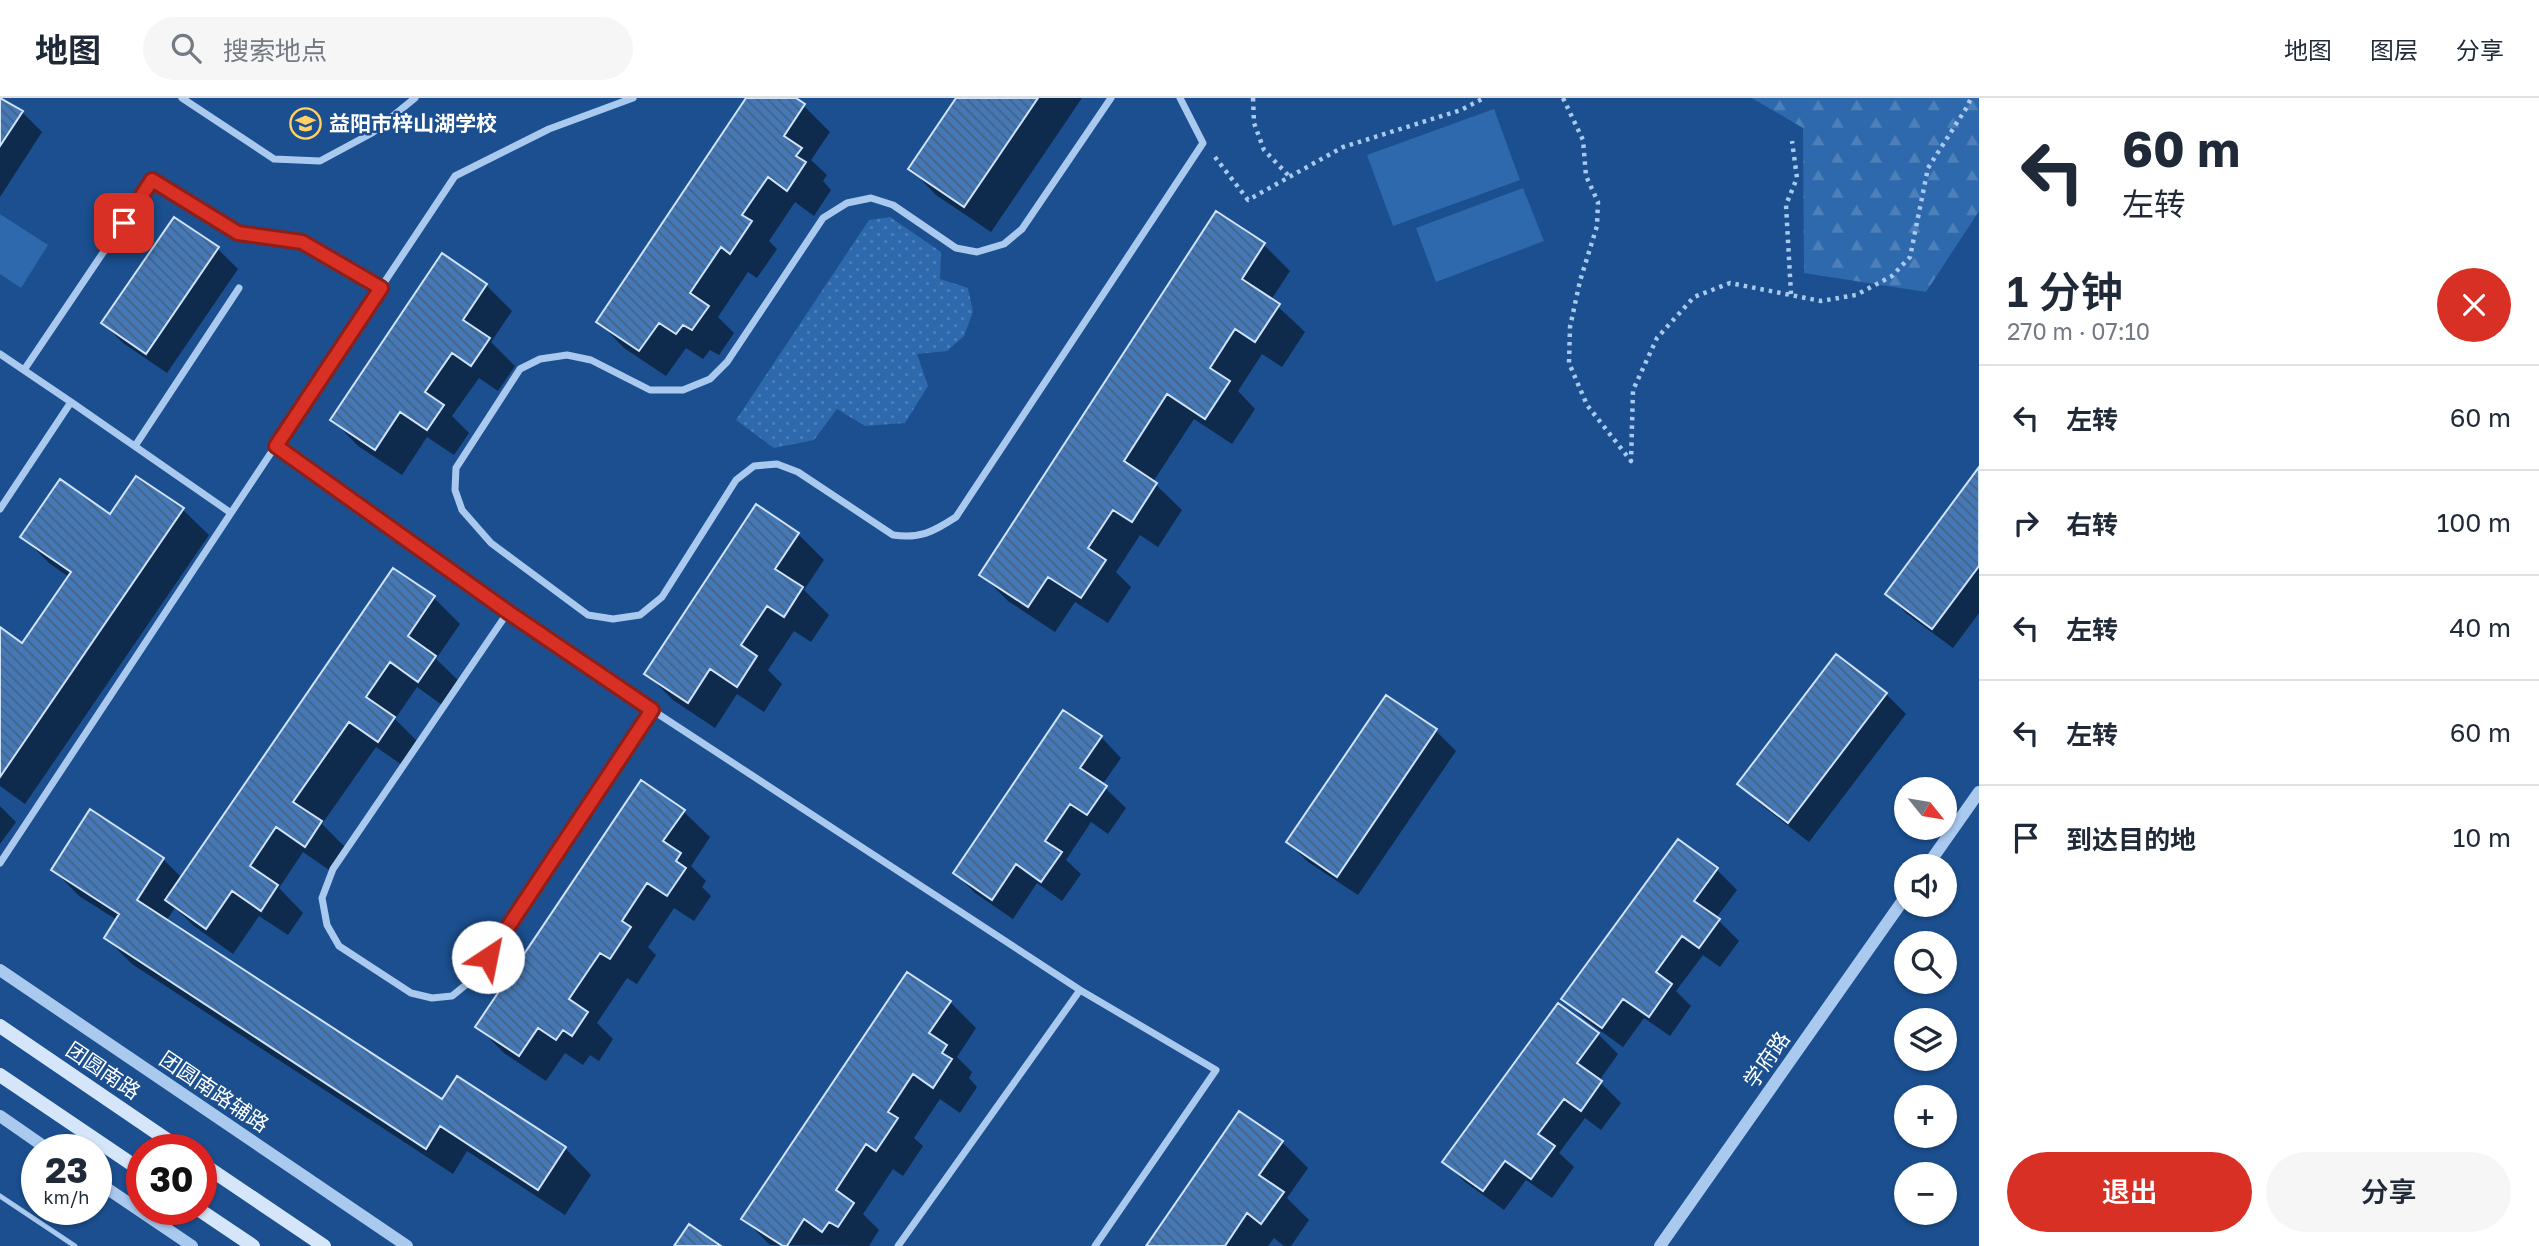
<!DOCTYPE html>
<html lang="zh">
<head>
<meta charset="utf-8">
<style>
	:root { --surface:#fff; --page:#f6f6f7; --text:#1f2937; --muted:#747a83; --line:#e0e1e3; --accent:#d93025 }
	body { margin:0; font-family:"Golos Text","Noto Sans SC",sans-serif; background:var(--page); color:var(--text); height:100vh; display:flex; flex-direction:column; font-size:26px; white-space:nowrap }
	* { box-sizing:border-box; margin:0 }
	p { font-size:23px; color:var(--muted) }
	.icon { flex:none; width:38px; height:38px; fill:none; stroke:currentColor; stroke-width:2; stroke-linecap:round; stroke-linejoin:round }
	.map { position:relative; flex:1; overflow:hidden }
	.side { display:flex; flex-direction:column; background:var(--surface); width:560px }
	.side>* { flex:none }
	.hud { background:#fff; color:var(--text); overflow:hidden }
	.needle { width:46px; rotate:120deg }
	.controls { position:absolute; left:1894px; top:679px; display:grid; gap:14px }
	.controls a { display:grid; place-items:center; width:63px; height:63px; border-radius:50%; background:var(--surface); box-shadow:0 2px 5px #0004; font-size:35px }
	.speed { position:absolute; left:21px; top:1036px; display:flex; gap:14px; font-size:35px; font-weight:700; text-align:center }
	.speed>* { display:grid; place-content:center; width:91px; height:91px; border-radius:50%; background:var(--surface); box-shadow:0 2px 5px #0004; line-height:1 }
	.speed small { font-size:18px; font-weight:400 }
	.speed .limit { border:10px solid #d22; background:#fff; color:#111 }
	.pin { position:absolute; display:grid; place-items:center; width:60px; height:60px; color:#fff; margin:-30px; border-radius:14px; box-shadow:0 4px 10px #0006 }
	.me { position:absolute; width:77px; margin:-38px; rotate:34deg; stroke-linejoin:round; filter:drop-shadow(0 0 5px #0008) }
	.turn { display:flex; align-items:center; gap:24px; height:147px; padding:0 28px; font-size:32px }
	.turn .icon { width:91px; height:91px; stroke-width:2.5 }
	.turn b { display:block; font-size:49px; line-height:60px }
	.round { display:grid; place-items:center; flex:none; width:74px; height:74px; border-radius:37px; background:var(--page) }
	.headline { display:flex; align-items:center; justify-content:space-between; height:119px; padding:0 28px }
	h1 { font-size:42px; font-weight:600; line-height:52px }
	.primary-button { display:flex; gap:14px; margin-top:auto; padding:14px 28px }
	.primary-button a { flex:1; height:80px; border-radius:42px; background:var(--accent); color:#fff; font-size:28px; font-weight:600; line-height:80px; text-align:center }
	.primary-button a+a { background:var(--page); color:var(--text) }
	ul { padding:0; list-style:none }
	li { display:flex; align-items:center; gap:21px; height:105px; padding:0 28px; border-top:2px solid var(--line) }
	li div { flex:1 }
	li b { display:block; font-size:26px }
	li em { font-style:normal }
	header { display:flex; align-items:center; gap:42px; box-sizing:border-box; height:98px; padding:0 35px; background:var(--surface); border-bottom:2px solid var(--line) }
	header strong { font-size:33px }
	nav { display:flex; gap:38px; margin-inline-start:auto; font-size:24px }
	.search { width:490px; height:63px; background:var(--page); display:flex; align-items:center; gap:18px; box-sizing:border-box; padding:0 24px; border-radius:38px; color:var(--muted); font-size:26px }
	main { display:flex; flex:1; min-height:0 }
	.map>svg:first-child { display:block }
</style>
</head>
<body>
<header>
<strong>地图</strong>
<div class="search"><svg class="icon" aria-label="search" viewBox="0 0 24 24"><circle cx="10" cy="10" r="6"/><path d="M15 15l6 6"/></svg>搜索地点</div>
<nav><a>地图</a><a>图层</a><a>分享</a></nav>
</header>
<main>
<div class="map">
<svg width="1979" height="1148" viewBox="0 0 1979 1148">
	<defs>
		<pattern id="grass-dots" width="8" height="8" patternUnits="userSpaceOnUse" patternTransform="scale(1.75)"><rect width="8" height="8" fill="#2e69ad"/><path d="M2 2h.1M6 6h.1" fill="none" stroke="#4d80b9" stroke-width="1.8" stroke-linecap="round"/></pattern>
		<pattern id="forest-firs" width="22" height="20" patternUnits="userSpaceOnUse" patternTransform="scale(1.75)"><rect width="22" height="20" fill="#2e69ad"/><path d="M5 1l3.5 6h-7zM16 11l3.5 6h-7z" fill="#4d80b9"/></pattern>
		<pattern id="building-back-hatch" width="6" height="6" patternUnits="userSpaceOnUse" patternTransform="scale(1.75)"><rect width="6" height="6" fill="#4478b7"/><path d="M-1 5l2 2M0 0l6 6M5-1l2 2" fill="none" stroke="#486282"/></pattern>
	</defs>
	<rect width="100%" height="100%" fill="#1b4f8f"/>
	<path fill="url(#grass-dots)" d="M890,119L941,154L940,181L968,190L973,214L964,238L947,253L917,256L928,288L905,325L865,328L837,311L814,342L774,350L736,322L869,122Z"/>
	<path fill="url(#forest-firs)" d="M1752,0H1979V113L1926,194L1804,175L1803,30Z"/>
	<path fill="#2e69ad" d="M1494,11L1520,82L1393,128L1367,57Z
		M1523,90L1544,143L1436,184L1416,130Z
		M0,116L48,147L21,190L0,176Z"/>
	<path fill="#0007" d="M0,0L22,14L42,34L0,99Z
		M748,0H793L804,8L830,34L811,62L827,77L823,83L831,92L814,118L795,104L769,143L777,151L757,180L748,174L718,219L734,235L719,257L710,252L703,261L686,250L666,278L624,250L598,223Z
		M958,0H1082L991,134L936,97L910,70Z
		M175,121L218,151L238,171L167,275L123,245L103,225Z
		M1264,147L1290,173L1271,202L1305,234L1282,269L1262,256L1238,293L1255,311L1232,346L1194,321L1153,384L1182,412L1158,449L1140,437L1116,474L1131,489L1108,525L1075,504L1055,534L1008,503L982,477Z
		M486,187L512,213L491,244L515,268L498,293L479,280L452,318L469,335L454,357L427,339L402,377L358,348L332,321Z
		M1979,372V515L1953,550L1907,516L1887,496Z
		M182,411L209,437L25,706L0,688V532L23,547L69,479L49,465L23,439L111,418Z
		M798,436L824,462L804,492L829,517L811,544L794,533L768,572L782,586L764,614L737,596L715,630L673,602L647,576Z
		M434,500L460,526L436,561L461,585L445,609L417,589L395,621L420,646L405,669L376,649L322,726L347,751L332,774L303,754L279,790L303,815L288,837L259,818L233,856L194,828L175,810L166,823L442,1003L457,980L565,1050L591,1077L565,1117L467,1053L453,1076L132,866L106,840L117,822L79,798L53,771L90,713L163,761L182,780Z
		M1886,596L1906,616L1809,744L1760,706L1739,686Z
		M1387,599L1436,633L1456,653L1358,797L1308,764L1288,744Z
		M1101,639L1121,660L1102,687L1126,710L1108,736L1091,724L1066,762L1081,776L1062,803L1037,785L1013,821L975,795L955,775Z
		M0,708L16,724L0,746Z
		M683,713L710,739L691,768L706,783L702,789L711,798L694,823L674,810L648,849L656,857L637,886L627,880L597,925L613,941L599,963L590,957L583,967L565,955L546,983L504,955L478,929Z
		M1717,772L1737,792L1716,820L1739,843L1720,869L1703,857L1676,893L1691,908L1670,938L1644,920L1623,949L1584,921L1564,901Z
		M950,904L976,930L957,959L972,974L969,980L977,989L960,1015L940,1001L914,1040L923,1048L903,1078L893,1071L863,1116L879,1132L869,1148L770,1147L743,1120Z
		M1598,936L1618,956L1599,983L1621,1005L1601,1032L1585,1020L1559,1055L1574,1069L1552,1100L1526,1082L1504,1112L1465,1084L1444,1063Z
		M1282,1044L1308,1070L1287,1100L1309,1122L1291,1148H1284L1274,1140L1268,1148H1149Z"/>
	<path fill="url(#building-back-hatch)" stroke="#cfe3fa" stroke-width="2" d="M0,0L23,13L0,48Z
		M746,0H796L805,6L784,38L802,50L796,58L806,64L787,93L768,79L742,117L752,123L730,156L721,149L690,195L709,208L692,232L683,227L676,236L659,225L639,253L596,224Z
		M956,0H1038L964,109L908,71Z
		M1216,113L1265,145L1242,181L1280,206L1255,244L1235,231L1210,270L1230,283L1205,321L1167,296L1124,363L1157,385L1132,424L1113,412L1088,450L1106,462L1081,500L1048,479L1028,509L979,477Z
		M174,119L219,149L146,256L101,225Z
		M442,155L487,186L463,222L490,240L471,268L452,255L425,294L444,307L427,332L400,314L375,352L330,322Z
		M1979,369V468L1932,531L1885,496Z
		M136,378L184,410L0,679V529L22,545L71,474L20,439L60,381L110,416Z
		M756,406L799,435L775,471L803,489L784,519L767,508L741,547L757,558L737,589L710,571L688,605L644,576Z
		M393,470L435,498L408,538L436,558L418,584L390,564L366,599L395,619L378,644L349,624L293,704L322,723L305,749L276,729L250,768L278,787L261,813L232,793L206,831L165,802Z
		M1836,556L1887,595L1788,725L1737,686Z
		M1386,597L1437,631L1337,779L1286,744Z
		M1063,612L1102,638L1080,670L1107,688L1087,717L1070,706L1045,743L1062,754L1041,784L1016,766L992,802L953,775Z
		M641,682L685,712L663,743L681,755L676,763L686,770L667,798L647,785L622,823L631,829L610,861L600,855L569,901L588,914L572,938L563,932L556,942L538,930L519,958L475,929Z
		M90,711L164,760L137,802L442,1001L457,978L566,1049L538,1092L440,1028L426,1051L104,840L119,816L51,772Z
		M1678,741L1718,770L1694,803L1720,821L1699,850L1682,838L1656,874L1672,886L1649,919L1623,901L1602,930L1561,901Z
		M907,874L951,903L929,935L947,947L942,955L952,961L933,990L913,976L888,1014L898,1020L876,1053L866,1046L836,1092L854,1105L838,1129L829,1124L822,1134L804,1121L787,1148H783L741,1121Z
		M1558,905L1599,935L1577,965L1602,983L1581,1013L1564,1001L1538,1036L1555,1048L1531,1081L1505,1063L1483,1093L1442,1064Z
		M1239,1013L1283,1043L1259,1077L1284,1094L1261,1126L1247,1115L1225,1148H1146Z
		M689,1126L721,1148H674Z"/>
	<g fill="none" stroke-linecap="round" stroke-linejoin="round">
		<path stroke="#a9c9ee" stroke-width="4.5" stroke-dasharray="3.5 5" stroke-linecap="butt" d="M1253,0L1254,25L1264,52L1290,79
			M1563,0L1583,42L1586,78L1598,104L1597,128L1580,183L1570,229L1569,265L1587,307L1631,363L1633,292L1657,240L1694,199L1730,185L1821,203L1856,197L1892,178L1910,159L1928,70L1967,9L1971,0
			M1215,59L1248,102L1343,49L1461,12L1484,0
			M1791,196L1786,107L1797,80L1792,43"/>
		<path stroke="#a9c9ee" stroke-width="5" d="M0,1098L75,1148"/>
		<path stroke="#a9c9ee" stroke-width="7" d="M182,0L274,61L320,63L372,35L415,0
			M1111,0L1022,131L1004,146L977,154L956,150L893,107L871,100L847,105L823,120L727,264L710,281L683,292H650L591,262L567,257L540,261L520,271L456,370L455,392L462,412L491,445L588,517L613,521L640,517L662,499L736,382L754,368L777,366L798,374L893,437C920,441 933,434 956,419L1203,45L1180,0
			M0,256L71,304
			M24,272L152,82L238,135L302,144L381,190
			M276,347L508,514L333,771L322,800L327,827L339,848L411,895L432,900L452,898L473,881L652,612L508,514
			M135,348L239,190
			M0,411L71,304L231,415L0,765
			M231,415L455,78L549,31L633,0
			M652,612L1080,892L1216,972L1095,1148
			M898,1148L1080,892"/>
		<path stroke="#a9c9ee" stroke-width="12" d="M1927,768L1979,694
			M0,872L407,1148
			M0,1018L49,1052
			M96,1083L192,1148
			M1660,1148L1906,798"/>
		<path stroke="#d6e6fa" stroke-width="14" d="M0,928L182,1052
			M0,977L142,1073
			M201,1065L324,1148
			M198,1111L253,1148"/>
	</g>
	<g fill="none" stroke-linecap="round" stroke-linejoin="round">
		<defs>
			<path id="route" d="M124,125L152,82L238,135L302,144L381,190L276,348L508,514L652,612L488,859"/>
		</defs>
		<use href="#route" stroke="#8d1f18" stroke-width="18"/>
		<use href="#route" stroke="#d93025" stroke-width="12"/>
	</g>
	<defs>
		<symbol id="school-ring" viewBox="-11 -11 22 22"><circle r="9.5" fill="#1b4f8f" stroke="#ffd166" stroke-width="1.5"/><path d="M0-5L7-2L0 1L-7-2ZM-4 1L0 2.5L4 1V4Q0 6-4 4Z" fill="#ffd166"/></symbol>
	</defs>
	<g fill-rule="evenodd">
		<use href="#school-ring" x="288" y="8" width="35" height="35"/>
	</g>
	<g text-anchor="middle" stroke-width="5" stroke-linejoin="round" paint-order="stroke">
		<g font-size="21" font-weight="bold" fill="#fff" stroke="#1b4f8f" text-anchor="start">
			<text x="329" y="33">益阳市梓山湖学校</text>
		</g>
		<g font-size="21" fill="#fff" stroke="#1b4f8f">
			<text transform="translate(1767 962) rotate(-55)" y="7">学府路</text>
			<text transform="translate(103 973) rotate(34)" y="7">团圆南路</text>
			<text transform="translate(214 994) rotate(34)" y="7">团圆南路辅路</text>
		</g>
	</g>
</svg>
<div class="controls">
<a><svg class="needle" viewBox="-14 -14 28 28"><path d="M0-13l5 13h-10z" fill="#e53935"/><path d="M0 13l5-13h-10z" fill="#747a83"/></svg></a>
<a><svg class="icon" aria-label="sound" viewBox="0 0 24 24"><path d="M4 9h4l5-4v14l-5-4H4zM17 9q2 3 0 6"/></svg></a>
<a><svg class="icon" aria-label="search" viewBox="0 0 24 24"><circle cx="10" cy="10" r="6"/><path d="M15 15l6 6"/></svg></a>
<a><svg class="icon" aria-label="layers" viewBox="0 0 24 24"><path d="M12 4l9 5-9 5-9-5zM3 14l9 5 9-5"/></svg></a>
<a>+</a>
<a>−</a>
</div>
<div class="speed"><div>23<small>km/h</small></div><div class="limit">30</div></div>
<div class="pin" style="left:124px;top:125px;background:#d93025"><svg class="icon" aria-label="arrive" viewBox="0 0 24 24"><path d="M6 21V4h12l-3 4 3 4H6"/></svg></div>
<svg class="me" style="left:488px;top:859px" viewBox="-20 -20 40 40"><circle r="19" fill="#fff"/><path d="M0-13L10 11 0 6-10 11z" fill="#d93025"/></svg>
</div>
<section class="side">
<div class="hud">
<div class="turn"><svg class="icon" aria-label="left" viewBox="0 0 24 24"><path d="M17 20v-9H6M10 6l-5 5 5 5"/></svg><div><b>60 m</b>左转</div></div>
</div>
<div class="headline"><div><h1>1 分钟</h1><p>270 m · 07:10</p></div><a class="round" style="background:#d93025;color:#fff"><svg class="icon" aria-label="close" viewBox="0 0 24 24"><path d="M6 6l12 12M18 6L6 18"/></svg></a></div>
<ul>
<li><svg class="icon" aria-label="left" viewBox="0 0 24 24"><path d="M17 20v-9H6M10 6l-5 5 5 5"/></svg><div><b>左转</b></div><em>60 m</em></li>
<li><svg class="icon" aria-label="right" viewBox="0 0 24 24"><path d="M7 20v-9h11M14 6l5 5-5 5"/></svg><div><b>右转</b></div><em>100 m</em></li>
<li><svg class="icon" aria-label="left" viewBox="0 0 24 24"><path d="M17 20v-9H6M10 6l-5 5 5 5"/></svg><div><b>左转</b></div><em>40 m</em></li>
<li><svg class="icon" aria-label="left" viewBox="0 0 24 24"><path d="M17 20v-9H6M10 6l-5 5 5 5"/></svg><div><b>左转</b></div><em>60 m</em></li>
<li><svg class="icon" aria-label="arrive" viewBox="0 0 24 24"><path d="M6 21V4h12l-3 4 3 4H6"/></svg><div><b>到达目的地</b></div><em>10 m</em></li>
</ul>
<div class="primary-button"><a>退出</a><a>分享</a></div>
</section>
</main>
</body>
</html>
